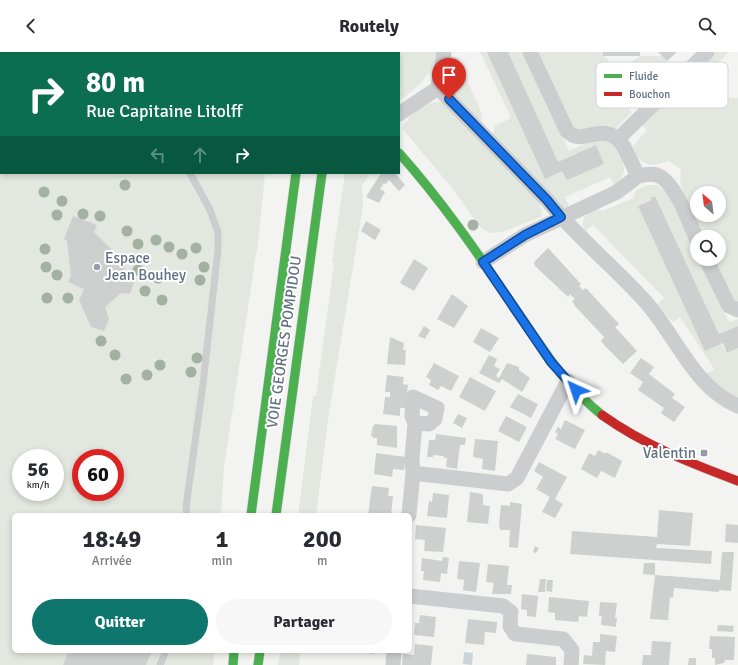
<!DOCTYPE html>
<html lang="fr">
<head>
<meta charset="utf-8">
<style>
	:root { --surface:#fff; --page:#f7f7f7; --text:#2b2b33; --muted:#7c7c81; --accent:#0f766e }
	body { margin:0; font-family:Signika,sans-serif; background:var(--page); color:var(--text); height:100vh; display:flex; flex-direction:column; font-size:15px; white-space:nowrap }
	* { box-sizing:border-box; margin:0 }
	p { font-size:13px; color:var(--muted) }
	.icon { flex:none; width:22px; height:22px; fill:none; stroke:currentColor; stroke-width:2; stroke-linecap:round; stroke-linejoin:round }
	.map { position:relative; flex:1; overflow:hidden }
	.details { position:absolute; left:12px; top:461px; width:400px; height:140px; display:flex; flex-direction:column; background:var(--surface); border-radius:6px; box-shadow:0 2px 6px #0003 }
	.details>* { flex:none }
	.hud { position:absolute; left:0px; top:0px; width:400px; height:122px; box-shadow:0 2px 6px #0003; background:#0b6e4f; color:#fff; overflow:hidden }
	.needle { width:26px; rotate:332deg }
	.buttons { position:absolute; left:690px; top:134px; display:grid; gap:8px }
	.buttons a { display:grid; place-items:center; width:36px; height:36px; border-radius:50%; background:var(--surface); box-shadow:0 2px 6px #0003; font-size:20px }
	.speed { position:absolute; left:12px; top:397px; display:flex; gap:8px; font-size:20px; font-weight:700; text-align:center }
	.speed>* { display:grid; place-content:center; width:52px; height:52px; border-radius:50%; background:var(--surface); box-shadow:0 2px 6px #0003; line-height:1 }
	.speed small { font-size:10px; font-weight:400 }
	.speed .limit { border:6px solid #d22; background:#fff; color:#111 }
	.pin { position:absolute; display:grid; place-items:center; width:34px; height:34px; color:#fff; margin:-41px -17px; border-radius:50% 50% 50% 0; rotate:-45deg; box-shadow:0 0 4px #0007 }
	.pin .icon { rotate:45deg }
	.me { position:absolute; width:44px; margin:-22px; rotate:318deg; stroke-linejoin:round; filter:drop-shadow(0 0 3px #0008) }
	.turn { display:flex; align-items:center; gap:14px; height:84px; padding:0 20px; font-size:18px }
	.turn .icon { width:52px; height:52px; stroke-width:2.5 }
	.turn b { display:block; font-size:28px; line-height:34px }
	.lanes { display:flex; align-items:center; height:38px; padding:0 20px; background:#0003; justify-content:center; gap:20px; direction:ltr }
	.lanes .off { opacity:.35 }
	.eta { display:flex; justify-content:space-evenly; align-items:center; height:68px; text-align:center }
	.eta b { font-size:24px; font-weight:700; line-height:28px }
	.action { display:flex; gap:8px; margin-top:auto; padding:8px 20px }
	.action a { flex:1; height:46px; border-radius:24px; background:var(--accent); color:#fff; font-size:16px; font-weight:700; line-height:46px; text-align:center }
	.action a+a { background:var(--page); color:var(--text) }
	header { display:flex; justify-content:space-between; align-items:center; height:52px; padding:0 20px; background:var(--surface); font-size:18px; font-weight:700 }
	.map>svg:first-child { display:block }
</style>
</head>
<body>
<header><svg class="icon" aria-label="back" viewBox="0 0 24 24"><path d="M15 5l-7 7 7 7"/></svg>Routely<svg class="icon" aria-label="search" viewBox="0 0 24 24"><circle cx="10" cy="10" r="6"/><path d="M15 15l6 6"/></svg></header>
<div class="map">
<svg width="738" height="613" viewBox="0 0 738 613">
	<rect width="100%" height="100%" fill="#f3f4f1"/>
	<path fill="#e2e7df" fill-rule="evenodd" d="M0,0L214,1H1V121H265L259,183L224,415L221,463H14V599H215L213,613H0ZM21,406H55V440H21ZM81,406H115V440H81Z
		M361,0H437C434,19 416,39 399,48V1Z
		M480,0H522L569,99L598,86L615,92C623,110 631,119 614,134L610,125L565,145L569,155L564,156L560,154L495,87L493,80L495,74L511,66Z
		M535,0H603V4L614,14L607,22L614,30L606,38L632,60L614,78L581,79L571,76Z
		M715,0H729L702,26L721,45L738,46V252L736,251L712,207H719V185H702L682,136L680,130L681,118L669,109C649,116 642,114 631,96L647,78L641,72ZM697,141H719V163H697Z
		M640,4H662L667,9L642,33L640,30V21L632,10Z
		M454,5L457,6L482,62L481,68L480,69C454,43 446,45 451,6Z
		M436,50H443L543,151L540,153L542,162L540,165L502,180L491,181L486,179L480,175L451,135L402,76C409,63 421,53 436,50Z
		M345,121H370L362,134L363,154L329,361L316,463H298L313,344H316L334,211L332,210Z
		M648,133H655L666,139L729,270L738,267V274L719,282L655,144L650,146L651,148L639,153L727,301L738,296V346L723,338L706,322L714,317L680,265L673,270L657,253L664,246L593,173L586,179C577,168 588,161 596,157L603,159L633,146L636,138Z
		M280,599H300L299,613H278Z"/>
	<path fill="#ccd4d7" d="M464,600L473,601L472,613L463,612Z"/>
	<path fill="#ced0cf" d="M487,0H508L558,110L596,93L604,112L567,128L562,119L545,127Z
		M603,0H640V4H603Z
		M658,0H677L667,9Z
		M381,121H395L405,133L399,139L389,128L386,132L384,131L380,137L385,140L379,151L366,145Z
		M655,144L719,282L738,274V296L727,301L723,291L705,299L638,154L651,148L650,146Z
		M73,164L97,173L94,180L117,203L128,207L122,224L135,228L130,242L121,241L105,255L109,267L104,279L91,275L79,248L84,237L68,230L71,224L67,189L64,187Z
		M366,169L381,178L375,188L361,179Z
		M548,196L581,232L579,234L583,238L586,236L619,272L615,275L637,299L623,312L604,293L601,289L604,285L575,254L572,249L575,247L570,242L568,245L535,214L534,210Z
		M414,207L428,216L414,239L400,231Z
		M452,242L468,254L454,276L437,267Z
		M424,274L430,278L425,287L418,284Z
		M481,276L499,286L490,300L473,290Z
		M390,285L404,291L403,298H406L405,313L387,312Z
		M489,303L497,307L494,314L500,317L496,324L499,326L507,311L519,315V318L530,326L522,340L502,327L499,331L479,321Z
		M641,306L654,315L649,322L675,342L672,346L685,355L674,370L661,361L664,356L638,338L643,330L630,321Z
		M434,311L459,324L451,339L441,334L438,338L429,333L431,328L426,325Z
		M387,323L404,325L403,332L408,333L405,356H400V364L383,362L385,345H390V340H385Z
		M470,325L496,339L485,359L459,345Z
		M518,342L538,352L531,366L510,355Z
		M458,362L467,366L462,376L453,371Z
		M506,364L527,375L519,390L498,379Z
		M565,368L585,378L575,397L555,387L558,382L555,380L558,375L561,377Z
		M375,372L397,374V396L377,393V386H373L371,383L373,374Z
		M436,382L466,386L465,393H460L457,417L446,415L447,406H444V404L433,403V405H427L429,388H435Z
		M475,387L498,389L495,419L482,417L483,407L473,405Z
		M598,398L606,402V400L622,409L615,426L601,419L597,426L581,417L589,401L595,404Z
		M376,401L406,405L404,418L393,417L392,425L374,422Z
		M539,410L567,425L555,447L563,452L555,466L542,460L550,445L536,437L543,425L534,419Z
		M372,434L389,436L388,444H393L391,463H368Z
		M470,440L483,442V453L490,454L488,472L467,470Z
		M433,441L449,443L447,466L427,464L429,449L432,450Z
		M510,450L522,452L518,496L509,495L510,478H500L499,473L501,453L510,454Z
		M659,458L693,461L690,494L657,492L656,496L712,499L711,512L570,502L572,479L657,485Z
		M726,472L738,473V491L725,490Z
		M416,473L446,476L443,500L424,499L425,488L415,487Z
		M535,494L539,496L536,501L533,500Z
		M722,500H734L731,539L719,538V540L674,536L673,546L670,545L668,568L650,567L655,523L720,528Z
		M443,505L449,506L447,522L441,521L440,530L423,528L424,519H421L422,506L442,509Z
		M459,509L480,511L476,540L463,538L464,528L457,527Z
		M644,511H655V523L643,522Z
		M488,512L509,514L507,533H512L511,542H492L494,531L486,530Z
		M540,527H546L545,540H538Z
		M547,528H553L552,540L546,539Z
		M522,542L538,544L536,565L527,564V558L521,557Z
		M549,545L589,549L587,565L579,564L578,570L555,568V561L548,560Z
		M600,550L617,551L615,566H617L616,575L601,573L602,564H599Z
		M420,563L436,565L434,585L414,583L415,571H419Z
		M468,567L497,570L496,581L485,580L484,593L465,591Z
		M718,573L734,574L733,580L717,579Z
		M600,582L617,584L615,600L606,599L605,613L583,612L584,603L592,604L593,590H600Z
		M710,584L735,585L734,608H725L724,611L715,613V606H712V597H709Z
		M652,589L671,590L669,613H642L643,603H651Z
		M415,592L433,594L431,613H402L403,602L414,603Z
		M69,599H152L146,613H63Z
		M356,599H373V602Z
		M527,602L556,605V613H526Z
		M689,606H696V613H688Z"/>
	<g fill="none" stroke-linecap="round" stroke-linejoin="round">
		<defs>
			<path id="fast" d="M269,0L271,1
				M313,0V1
				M339,0V1
				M399,101C441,148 477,200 512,252C539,291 564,333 602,363
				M251,463L296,121
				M276,463L322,121
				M233,613L234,599
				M258,613L260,599"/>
			<path id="jam" d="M602,363C644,393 690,411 738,429"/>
		</defs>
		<use href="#fast" stroke="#ced0d0" stroke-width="10"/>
		<use href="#jam" stroke="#ced0d0" stroke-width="10"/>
		<path stroke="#cccdce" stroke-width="7" d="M153,1L154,0
			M0,11H1
			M187,463L186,455L203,332L218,198V180L210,158L190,121
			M160,613L166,599"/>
		<path stroke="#cccdce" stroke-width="15" d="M530,0L567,79C583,95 597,71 618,87
			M438,36L547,148C576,184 613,214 644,248C676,283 693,335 738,354
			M438,36L444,0
			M399,62L438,36
			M638,124C644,123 650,121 657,123C675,129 689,171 697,188
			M706,207L729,254L738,258
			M483,210L525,183L617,140L638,124L624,95L618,87L707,0
			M413,421L412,407L415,371L412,364L413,345L437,356L435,367L429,372L415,371
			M409,463L413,421L508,432L517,426L568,329
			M410,544L503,554L511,560L510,574L515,582L563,587L572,598L571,613
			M393,613L394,599"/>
		<use href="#fast" stroke="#4caf50" stroke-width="9"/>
		<use href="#jam" stroke="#c62828" stroke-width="9"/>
	</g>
	<g fill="#a4b1a2">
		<circle cx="125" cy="133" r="5.5"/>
		<circle cx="44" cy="140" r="5.5"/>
		<circle cx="62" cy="149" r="5.5"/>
		<circle cx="83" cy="162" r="5.5"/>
		<circle cx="57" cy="163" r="5.5"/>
		<circle cx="100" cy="164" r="5.5"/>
		<circle cx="473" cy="173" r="5.5"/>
		<circle cx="127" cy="179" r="5.5"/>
		<circle cx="156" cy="188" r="5.5"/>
		<circle cx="138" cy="192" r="5.5"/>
		<circle cx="169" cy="195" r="5.5"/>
		<circle cx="196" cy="196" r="5.5"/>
		<circle cx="45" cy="197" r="5.5"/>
		<circle cx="182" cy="202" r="5.5"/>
		<circle cx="46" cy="215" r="5.5"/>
		<circle cx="204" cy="215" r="5.5"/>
		<circle cx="138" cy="218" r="5.5"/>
		<circle cx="57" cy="223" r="5.5"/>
		<circle cx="158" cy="226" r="5.5"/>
		<circle cx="200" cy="228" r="5.5"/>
		<circle cx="145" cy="239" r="5.5"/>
		<circle cx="47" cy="246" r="5.5"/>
		<circle cx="68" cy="246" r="5.5"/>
		<circle cx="162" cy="248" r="5.5"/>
		<circle cx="101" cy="289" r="5.5"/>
		<circle cx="115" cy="303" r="5.5"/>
		<circle cx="197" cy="306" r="5.5"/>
		<circle cx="160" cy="313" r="5.5"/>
		<circle cx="191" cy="320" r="5.5"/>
		<circle cx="147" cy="323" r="5.5"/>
		<circle cx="126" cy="327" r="5.5"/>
	</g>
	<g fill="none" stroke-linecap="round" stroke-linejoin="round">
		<defs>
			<path id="route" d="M449,47L547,148L561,165L525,183L483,210L551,310L576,338"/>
		</defs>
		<use href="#route" stroke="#114b97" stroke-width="10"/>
		<use href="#route" stroke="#1a73e8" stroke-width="7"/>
	</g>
	<g fill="#949eaa" stroke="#fff" stroke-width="1.5">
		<circle cx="97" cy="215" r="4"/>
		<rect x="700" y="397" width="8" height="8" rx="2"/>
	</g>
	<g text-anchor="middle" stroke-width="4" stroke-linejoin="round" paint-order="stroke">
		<g font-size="15" fill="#617083" stroke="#fff" text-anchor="start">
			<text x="105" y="211">Espace<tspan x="105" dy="17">Jean Bouhey</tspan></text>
			<text x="696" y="406" text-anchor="end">Valentin</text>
		</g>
		<g font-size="15" fill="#617083" stroke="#fff">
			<text transform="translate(284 290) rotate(-82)" y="5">VOIE GEORGES POMPIDOU</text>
		</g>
	</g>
	<rect x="596" y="10" width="132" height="46" rx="6" fill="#fff" stroke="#d0d4da" stroke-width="1"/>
	<rect x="604" y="22" width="18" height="4" fill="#4caf50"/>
	<rect x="604" y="40" width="18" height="4" fill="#c62828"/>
	<g font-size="11" fill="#617083">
		<text x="629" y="28">Fluide</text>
		<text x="629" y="46">Bouchon</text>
	</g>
</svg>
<div class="buttons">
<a><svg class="needle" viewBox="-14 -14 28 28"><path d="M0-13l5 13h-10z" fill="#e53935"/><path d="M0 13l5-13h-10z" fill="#7c7c81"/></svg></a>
<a><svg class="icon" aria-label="search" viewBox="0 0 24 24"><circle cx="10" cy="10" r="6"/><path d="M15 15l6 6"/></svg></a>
</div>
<div class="speed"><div>56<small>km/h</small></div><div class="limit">60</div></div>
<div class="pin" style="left:449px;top:47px;background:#d93025"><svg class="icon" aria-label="arrive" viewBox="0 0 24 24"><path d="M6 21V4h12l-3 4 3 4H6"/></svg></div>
<svg class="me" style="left:576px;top:338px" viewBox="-20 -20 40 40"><path d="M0-17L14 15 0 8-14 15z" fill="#1a73e8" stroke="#fff" stroke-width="4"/></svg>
<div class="hud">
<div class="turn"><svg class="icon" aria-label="right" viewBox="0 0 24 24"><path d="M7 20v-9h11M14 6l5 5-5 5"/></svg><div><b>80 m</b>Rue Capitaine Litolff</div></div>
<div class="lanes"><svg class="icon off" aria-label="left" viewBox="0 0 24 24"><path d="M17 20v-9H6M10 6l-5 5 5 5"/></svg><svg class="icon off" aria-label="ahead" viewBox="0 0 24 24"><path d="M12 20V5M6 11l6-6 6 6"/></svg><svg class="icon" aria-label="right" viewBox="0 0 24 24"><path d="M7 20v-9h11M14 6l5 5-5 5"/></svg></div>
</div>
<section class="details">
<div class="eta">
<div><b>18:49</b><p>Arrivée</p></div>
<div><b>1</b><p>min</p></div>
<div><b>200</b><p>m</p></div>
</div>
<div class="action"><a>Quitter</a><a>Partager</a></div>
</section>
</div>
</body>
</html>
